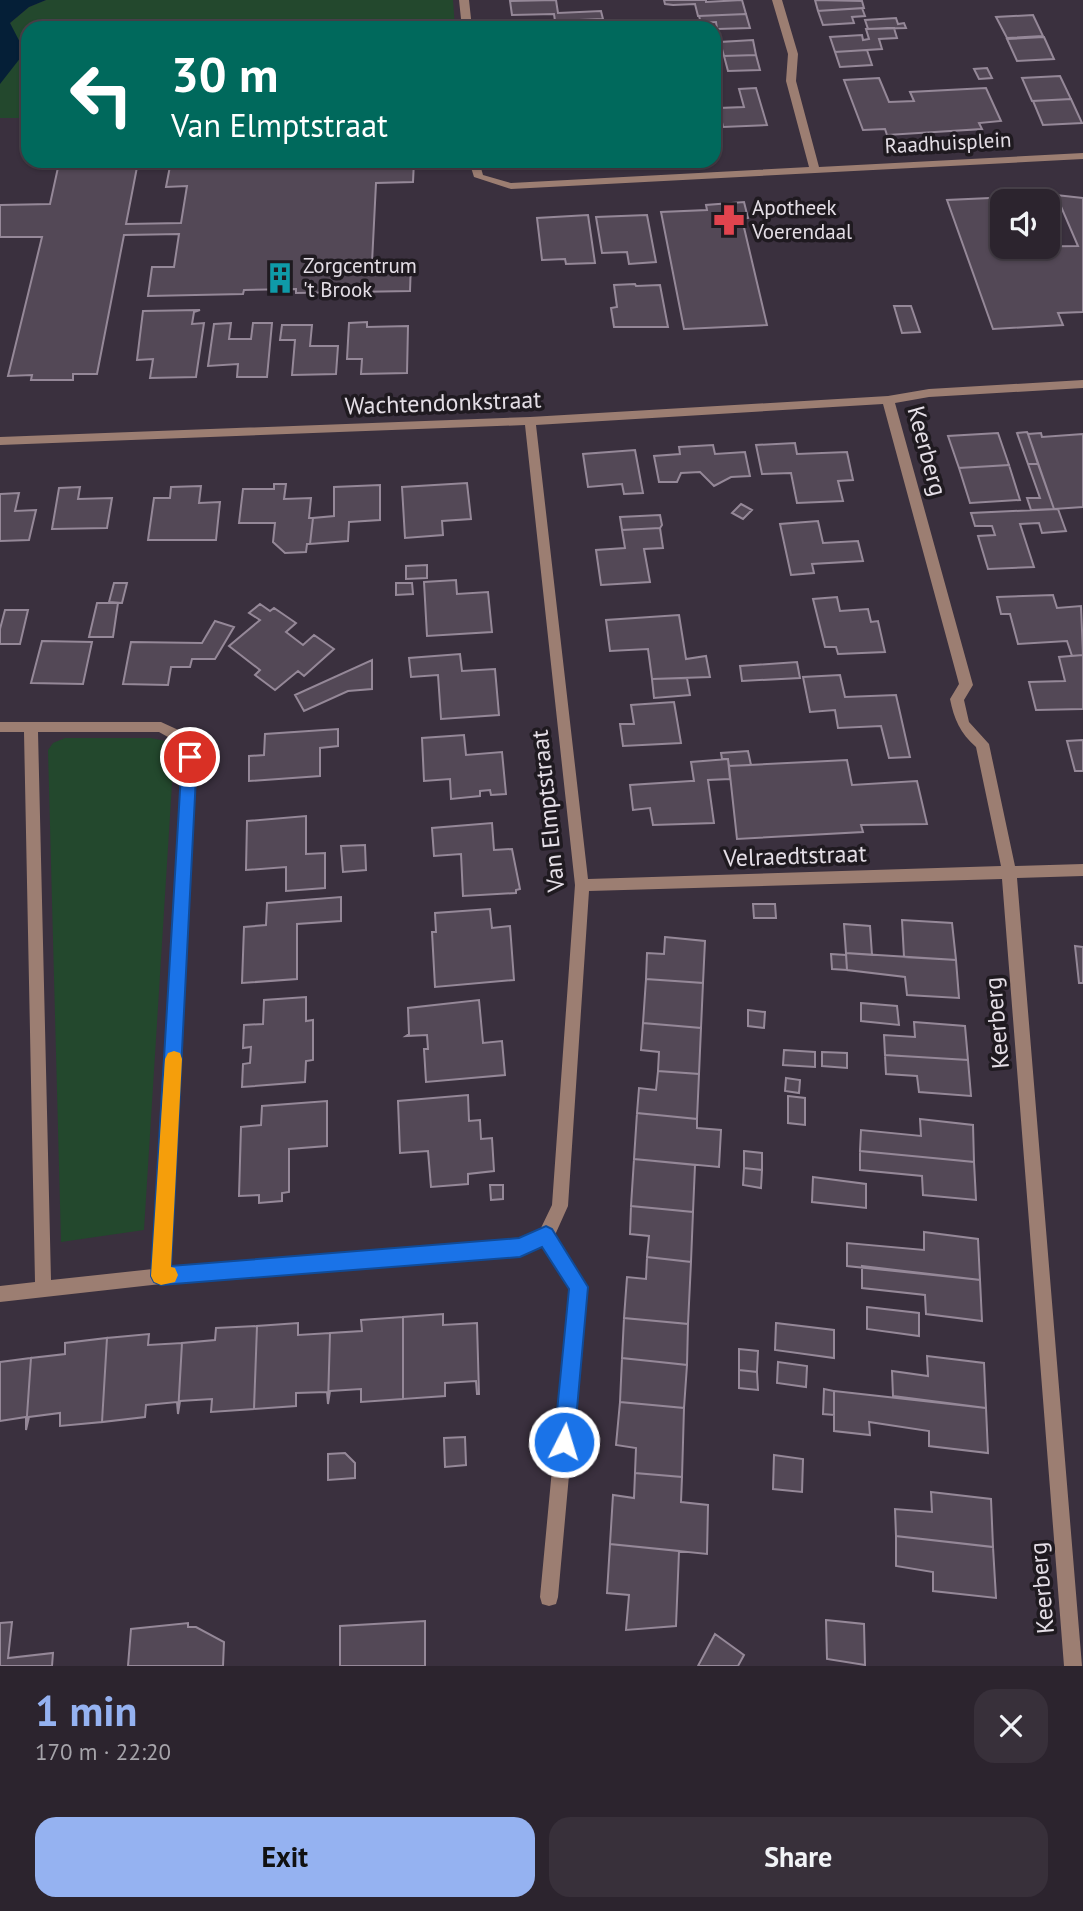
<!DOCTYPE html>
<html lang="en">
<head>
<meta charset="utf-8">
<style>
	:root { --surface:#2c242e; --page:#38303a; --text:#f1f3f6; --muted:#a6a4aa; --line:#48414a; --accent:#95b2f1 }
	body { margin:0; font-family:"PT Sans",sans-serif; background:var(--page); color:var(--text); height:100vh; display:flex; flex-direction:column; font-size:26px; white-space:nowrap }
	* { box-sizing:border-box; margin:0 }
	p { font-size:23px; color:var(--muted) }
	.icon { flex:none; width:38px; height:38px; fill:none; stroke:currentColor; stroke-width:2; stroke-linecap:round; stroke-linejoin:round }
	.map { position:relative; height:1666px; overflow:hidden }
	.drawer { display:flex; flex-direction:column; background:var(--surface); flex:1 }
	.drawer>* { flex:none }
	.banner { position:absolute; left:21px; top:21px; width:700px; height:147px; border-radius:21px; box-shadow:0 2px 5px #0004,0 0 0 2px var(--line); background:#00695c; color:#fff; overflow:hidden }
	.tools { position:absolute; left:990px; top:189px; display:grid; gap:14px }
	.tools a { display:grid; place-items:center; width:70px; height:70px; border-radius:14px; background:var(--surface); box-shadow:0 2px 5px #0004,0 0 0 2px var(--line); font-size:35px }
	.pin { position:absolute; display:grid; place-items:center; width:60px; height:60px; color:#fff; margin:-30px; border:4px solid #fff; border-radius:50%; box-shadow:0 2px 7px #0007 }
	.me { position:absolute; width:77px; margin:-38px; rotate:5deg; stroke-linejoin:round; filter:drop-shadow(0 0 5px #0008) }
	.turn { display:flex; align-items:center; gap:24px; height:147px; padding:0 35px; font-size:32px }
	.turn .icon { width:91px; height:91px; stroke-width:2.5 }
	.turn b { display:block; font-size:49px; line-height:60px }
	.round { display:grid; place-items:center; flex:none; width:74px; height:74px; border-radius:21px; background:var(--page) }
	.head { display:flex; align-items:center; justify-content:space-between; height:119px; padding:0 35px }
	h1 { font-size:42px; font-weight:600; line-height:52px; color:var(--accent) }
	.action { display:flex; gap:14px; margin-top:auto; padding:14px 35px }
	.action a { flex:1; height:80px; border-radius:21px; background:var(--accent); color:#111; font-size:28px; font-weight:600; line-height:80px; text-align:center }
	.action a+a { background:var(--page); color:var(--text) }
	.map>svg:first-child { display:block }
</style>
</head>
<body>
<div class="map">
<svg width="1083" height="1666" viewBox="0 0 1083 1666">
	<rect width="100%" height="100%" fill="#3a303e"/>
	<path fill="#23482d" d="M46,0H453L455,28H28V118H0V84L16,36L10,23L29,7Z
		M65,738H151L165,741L174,752L144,1230L61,1242L48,750L53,743Z"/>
	<path fill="#051f37" d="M0,0H46L29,7L10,23L25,52L0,84Z"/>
	<path fill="#534856" stroke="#958898" stroke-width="2" d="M556,0L558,13L601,11L603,19L555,21L554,14L512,15L510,1Z
		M664,0H706V2L742,0L746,14L698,16L695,4L673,5L665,4Z
		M815,0L862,1L864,8L818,11Z
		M862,8L865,16L852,17L854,23L823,25L818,11Z
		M746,14L750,28L717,29L716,22L701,23L699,16Z
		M1033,15L1043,36L1007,38L996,17Z
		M896,18L898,24L904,23L906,28L868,29L865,20Z
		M583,20L584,28H538L536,22L555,21L603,20Z
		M894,28L897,38L879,39L882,49L835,52L830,37L862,35L863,40L869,39L866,29Z
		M1044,37L1054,59L1017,61L1007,39Z
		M753,40L756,55L724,56L720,42Z
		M867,50L872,65L840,67L835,52Z
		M756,55L760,70L728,71L724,56Z
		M987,68L992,78L979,79L974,69Z
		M1060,76L1071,99L1032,101L1022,78Z
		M879,78L889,102L914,101L910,92L986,88L1001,121L979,123L982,129L887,135L885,129L863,130L844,80Z
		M756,88L767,125L723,127L719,108L744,107L739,89Z
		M1071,99L1082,123L1043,125L1033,101Z
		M171,161H414L413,182L376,183L372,263L411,262L410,291L296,293V289L244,290L243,294L148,296L152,267H174L179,234L124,235L97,374H73V380H31L32,375L8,376L42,237H0V205L50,204L59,163L138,162L126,224L181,223L187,186L166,187Z
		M1056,195L1083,198V312L1058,313L1063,325L993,329L947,200L1012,197L1014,201H1003V247L1078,246Z
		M744,202L748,218L742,219L767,325L684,329L661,212L707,210L706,205Z
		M588,215L595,263L566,264L565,259L542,260L537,218Z
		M647,215L656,262L629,264L627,252L602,253L596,217Z
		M635,284L636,286L660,285L668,327H614L611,308L617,307L614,285Z
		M894,306H911L920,332L902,333Z
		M200,310L194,312L192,324L204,323L196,377L150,378L153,359L137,360L143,311Z
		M367,322V327L408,326L407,373L361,374L362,359H347L349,323Z
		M231,323L229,339H251L253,323H272L267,377H237L238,364L208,366L214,324Z
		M282,325H312L310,346H338L336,374L292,375L295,340H280Z
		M1027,432L1028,434L1038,464H1028L1017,433Z
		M998,433L1009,465L959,468L948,436Z
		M1041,433L1042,437L1083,434V507L1054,509L1028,434Z
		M795,443L797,454L847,452L853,480L838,481L843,501L797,503L791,473L762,474L756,445Z
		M713,445L715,454L745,452L750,476L731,477L714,486L700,472L681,473L677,482H659L654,456L680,454L679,447Z
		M635,450L643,493L624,494L622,484L588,487L583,454Z
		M1028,464H1038L1054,509L1031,510L1027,498H1040Z
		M1009,465L1020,500L970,503L959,468Z
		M467,483L471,519L442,521L443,535L405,538L402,487Z
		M274,484H286L284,499L311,498L309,518H313L310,544H307L306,552L285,553L273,542L275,523H239L243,489H274Z
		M380,485V520L349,522L348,541L310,544L313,518L334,516V487Z
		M201,486L199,503L220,502L216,540H148L154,498H170L171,487Z
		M80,487L78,499L112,498L107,528L52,529L59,488Z
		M19,493L15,511L36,510L29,540L0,541V494Z
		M741,504L752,510L743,519L732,513Z
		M1058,509L1066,531L1042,533L1039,523L1020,524L1034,567L988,569L978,536L995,535L992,526H975L971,513Z
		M660,515L662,525L660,528L622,530L620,517Z
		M818,521L823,543L858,541L863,561L812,564L814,573L791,575L780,524Z
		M660,528L663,548L644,549L650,582L601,585L596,550L625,548L622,530Z
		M427,565V578L406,579V566Z
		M456,580L457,594L488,592L492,632L427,636L424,582Z
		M114,583H127L122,603L109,602Z
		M396,583H412L413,594L396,595Z
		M1053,595L1057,608L1081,606L1083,655L1072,656L1067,641L1018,644L1010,614H1001L997,597Z
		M837,597L840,611L868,609L871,622L878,621L885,652L838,654L836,647H825L813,599Z
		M97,603H118L113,637H89Z
		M260,604L270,611L274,608L296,623L286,632L303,645L314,635L334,649L304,676L298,671L275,690L255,675L260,670L229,646L260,620L249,613Z
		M5,610H28L20,644H0V629Z
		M679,615L686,659L706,656L710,677L652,679L648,649L610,651L606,620Z
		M215,621L234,627L215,659H192L190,667H171L168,685L123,684L131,642L202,643Z
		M42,641L92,642L83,684L31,683Z
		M460,654L462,671L495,669L499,715L441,719L438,675L411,677L409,658Z
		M1083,655V709L1036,710L1029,682L1065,681L1059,657Z
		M372,660V689L348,691L304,711L295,695Z
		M797,662L800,678L742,681L740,666Z
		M840,675L845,697L896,695L910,757L889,758L881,726L838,728L835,710L810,712L803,677Z
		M687,678L690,695L654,698L652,679Z
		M674,702L681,743L623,746L620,724H634L631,705Z
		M338,729V746L320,748V776L249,781V756L264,755L265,734Z
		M464,735L466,755L502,752L506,794L491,795L490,790L480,791V796L451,799L450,779L424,781L422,738Z
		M1083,740V771H1075L1067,741Z
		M748,751L751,765L729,766L728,759H722L721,753Z
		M728,759L730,779L708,780L714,823L653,825L650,808L633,810L630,785L691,781H694L691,762Z
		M847,760L852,785L917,781L927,824L861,825L863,832L737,839L729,766Z
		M306,816V854L325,853V888L286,891V867L246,870L247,821Z
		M492,823L494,850L512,849L520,889L516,890V893L463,896L461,854L434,856L432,828Z
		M365,845L366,870L343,872L341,846Z
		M341,897V921L297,924V979L242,983L244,927L266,925L267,903Z
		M753,904H775L776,918H754Z
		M490,909L492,928L510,926L514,980L435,987L432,932H436L435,913Z
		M902,920L952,923L956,960L904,957Z
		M844,924L870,926L872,955L846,953Z
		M665,937L705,941L703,983L646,979L647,953L664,954Z
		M1075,946L1083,947V983H1079Z
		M846,953L956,960L959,998L907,995L905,977L847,970Z
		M831,954L846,955L847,970L832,969Z
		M646,979L703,983L701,1028L643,1023Z
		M306,997V1021L313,1020V1060L306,1061L305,1082L242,1087L243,1064L250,1063L251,1047L243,1048L244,1025L263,1024L264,1000Z
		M479,1000L483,1043L502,1041L505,1075L426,1082L424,1049H428L427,1035L406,1036L409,1034L408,1008Z
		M861,1003L897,1006L899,1025L861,1021Z
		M748,1010L765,1012L764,1028L748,1026Z
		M914,1022L965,1026L968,1060L885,1055L884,1035L915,1037Z
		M643,1023L701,1028L699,1074L658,1071L659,1052L641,1050Z
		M784,1050L815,1052V1067L783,1065Z
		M822,1052L847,1053V1068L822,1066Z
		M885,1055L968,1060L971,1096L919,1092L917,1076L886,1074Z
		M658,1071L699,1074L697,1119L637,1113L639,1088L656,1090Z
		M786,1078L800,1080L799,1093L785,1091Z
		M468,1095L469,1121L480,1120L481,1139L492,1138L494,1171L468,1174V1184L431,1187L428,1151L400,1153L398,1101Z
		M788,1096L805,1098V1125L788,1123Z
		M327,1101V1146L289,1149V1192L282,1193V1201L259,1203V1195L239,1196L241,1127L261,1125L262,1106Z
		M637,1113L697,1119V1128L721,1130L719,1167L634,1159Z
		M920,1119L973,1125L974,1162L860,1151L861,1130L921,1136Z
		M744,1151L762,1153V1170L744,1168Z
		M860,1151L974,1162L976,1200L923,1195L922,1176L860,1170Z
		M634,1159L695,1165L693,1212L631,1206Z
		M744,1168L762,1170L761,1188L743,1185Z
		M813,1177L866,1184V1208L812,1202Z
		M490,1185H503V1199L491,1200Z
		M631,1206L693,1212L691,1262L647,1257L649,1236L630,1234Z
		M924,1232L978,1239L980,1280L847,1266V1243L924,1250Z
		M647,1257L691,1262L688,1324L624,1318L627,1277L646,1279Z
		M862,1266L980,1280L982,1321L926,1314L925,1295L862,1288Z
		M867,1307L919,1313V1336L867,1329Z
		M443,1314V1325L477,1323L479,1394H477L476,1381L445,1383V1396L403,1399V1317Z
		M403,1317V1399L361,1402V1389L330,1391L328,1404L330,1333L362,1331L361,1320Z
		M624,1318L688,1324L687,1365L622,1358Z
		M298,1323V1335L330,1333L328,1404L327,1392L296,1393V1406L254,1409L257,1326Z
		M776,1323L834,1330V1358L775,1350Z
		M257,1326L254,1409L211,1412L212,1399L180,1401L178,1414L182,1343L215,1340L216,1328Z
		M149,1334L148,1345L182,1343L178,1414L177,1402L146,1405L145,1417L102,1422L107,1338Z
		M107,1338L102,1422L60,1426V1413L29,1417L26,1430L31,1358L65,1354V1343Z
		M739,1349L758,1351L757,1372L739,1370Z
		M927,1356L984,1363L986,1408L893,1396L892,1371L928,1376Z
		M31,1358L26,1430V1417L0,1421V1362Z
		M622,1358L687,1365L684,1408L620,1402Z
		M778,1362L807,1366L806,1387L777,1383Z
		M739,1370L757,1372L758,1390L739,1388Z
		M824,1389L834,1391V1415L823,1414Z
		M834,1391L986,1408L988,1453L929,1446V1431L869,1422L870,1435L834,1431Z
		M620,1402L684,1408L682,1477L635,1473L636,1448L616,1445Z
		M465,1437L466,1465L445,1467L444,1438Z
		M345,1453L355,1463V1478L328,1480V1454Z
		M774,1455L803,1459L802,1492L773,1489Z
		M635,1473L682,1477L681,1502L708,1505L707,1554L610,1544L613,1495L634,1498Z
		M931,1492L991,1499L993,1547L896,1536L895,1509L932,1512Z
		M896,1536L993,1547L996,1598L933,1591V1572L896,1566Z
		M610,1544L679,1551L676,1626L626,1630L629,1595L607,1593Z
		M826,1620L864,1624L865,1665L827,1659Z
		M425,1621V1666H340V1626Z
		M12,1622L8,1658L53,1653L52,1666H0V1623Z
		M188,1623V1627H196L224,1642L223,1666H128L131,1629Z
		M715,1634L744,1655L738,1666H698Z"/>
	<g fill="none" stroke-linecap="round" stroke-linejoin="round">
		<path fill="#9c7e72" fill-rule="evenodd" d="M459,0H469L472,28H462Z
			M772,0H782L798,54L796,81L819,167L1083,153V159L511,189L474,177L469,161H479L483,175L511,183L809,167L786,81L788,54Z
			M1083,380V388L929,397L895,403L973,685L964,700L969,722L989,744L1015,866L1083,864V876L1017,878L1082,1666H1064L1002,879L589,891L568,1206L555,1235L586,1287L558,1597L556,1604L549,1606L542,1604L540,1597L569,1289L543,1246L520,1256L161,1284L0,1302V1286L35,1282L24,732H0V722H161L185,733L197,757L170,1267L519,1240L540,1230L552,1205L575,885L525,425L0,445V437L530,417L888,396L929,389ZM883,404L959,684L950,699C954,719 960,733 976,747L1001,866L588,879L536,425ZM38,732H159L175,741L183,757L153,1269L51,1280Z"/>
	</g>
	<path fill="#1a73e8" stroke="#114b97" stroke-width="2" d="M190,751L197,757L171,1266L519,1238L546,1226L552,1229L588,1287L574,1442L571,1449L564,1452L557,1449L554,1442L569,1289L542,1247L520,1257L161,1285L154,1282L151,1276L182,757Z"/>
	<path fill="#f59e0b" d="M174,1051L180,1053L182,1059L171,1267L175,1268L178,1275L175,1282L161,1285L154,1282L151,1276L165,1059L168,1053Z"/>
	<defs>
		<symbol id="pharmacy-bare" viewBox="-9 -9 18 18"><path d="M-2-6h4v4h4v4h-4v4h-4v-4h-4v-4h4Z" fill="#e0444e" stroke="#1f1a20" stroke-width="2.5" paint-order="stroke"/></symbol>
		<symbol id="building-bare" viewBox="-9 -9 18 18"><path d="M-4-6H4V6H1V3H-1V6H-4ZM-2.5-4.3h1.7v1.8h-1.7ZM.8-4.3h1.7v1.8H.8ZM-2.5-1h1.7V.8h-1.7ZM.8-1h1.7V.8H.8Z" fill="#0f9aa8" stroke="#1f1a20" stroke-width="2.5" paint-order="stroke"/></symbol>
	</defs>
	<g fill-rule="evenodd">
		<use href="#pharmacy-bare" x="707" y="198" width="44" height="44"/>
		<use href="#building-bare" x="258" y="256" width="44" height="44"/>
	</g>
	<g text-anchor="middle" stroke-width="7" stroke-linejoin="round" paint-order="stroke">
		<g font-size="21" fill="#e4dee6" stroke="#1f1a20">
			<text transform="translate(948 143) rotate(-3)" y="7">Raadhuisplein</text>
		</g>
		<g font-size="21" fill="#e4dee6" stroke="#1f1a20" text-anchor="start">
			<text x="752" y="215">Apotheek<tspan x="752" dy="24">Voerendaal</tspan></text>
			<text x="303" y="273">Zorgcentrum<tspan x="303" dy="24">'t Brook</tspan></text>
		</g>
		<g font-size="24" fill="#e4dee6" stroke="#1f1a20">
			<text transform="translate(443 403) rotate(-2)" y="8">Wachtendonkstraat</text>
			<text transform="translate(927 451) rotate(75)" y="8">Keerberg</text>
			<text transform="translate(548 811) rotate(-96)" y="8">Van Elmptstraat</text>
			<text transform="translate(795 856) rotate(-2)" y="8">Velraedtstraat</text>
			<text transform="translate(997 1023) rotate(-95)" y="8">Keerberg</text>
			<text transform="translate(1042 1588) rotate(-95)" y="8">Keerberg</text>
		</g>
	</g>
</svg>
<div class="tools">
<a><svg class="icon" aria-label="sound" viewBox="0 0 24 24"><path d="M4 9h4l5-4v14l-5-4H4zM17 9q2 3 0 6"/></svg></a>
</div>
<div class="pin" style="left:190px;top:757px;background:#d93025"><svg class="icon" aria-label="arrive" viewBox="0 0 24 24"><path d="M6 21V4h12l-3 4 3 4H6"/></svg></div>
<svg class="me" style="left:564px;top:1442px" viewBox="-20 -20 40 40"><circle r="17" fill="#1a73e8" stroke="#fff" stroke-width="3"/><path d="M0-11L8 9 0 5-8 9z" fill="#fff"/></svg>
<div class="banner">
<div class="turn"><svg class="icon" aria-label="left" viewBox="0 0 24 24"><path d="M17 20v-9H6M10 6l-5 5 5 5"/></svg><div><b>30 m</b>Van Elmptstraat</div></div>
</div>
</div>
<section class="drawer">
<div class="head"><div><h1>1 min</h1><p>170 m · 22:20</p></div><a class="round"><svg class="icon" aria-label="close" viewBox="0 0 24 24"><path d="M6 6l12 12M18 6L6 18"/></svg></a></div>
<div class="action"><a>Exit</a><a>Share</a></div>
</section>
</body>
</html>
